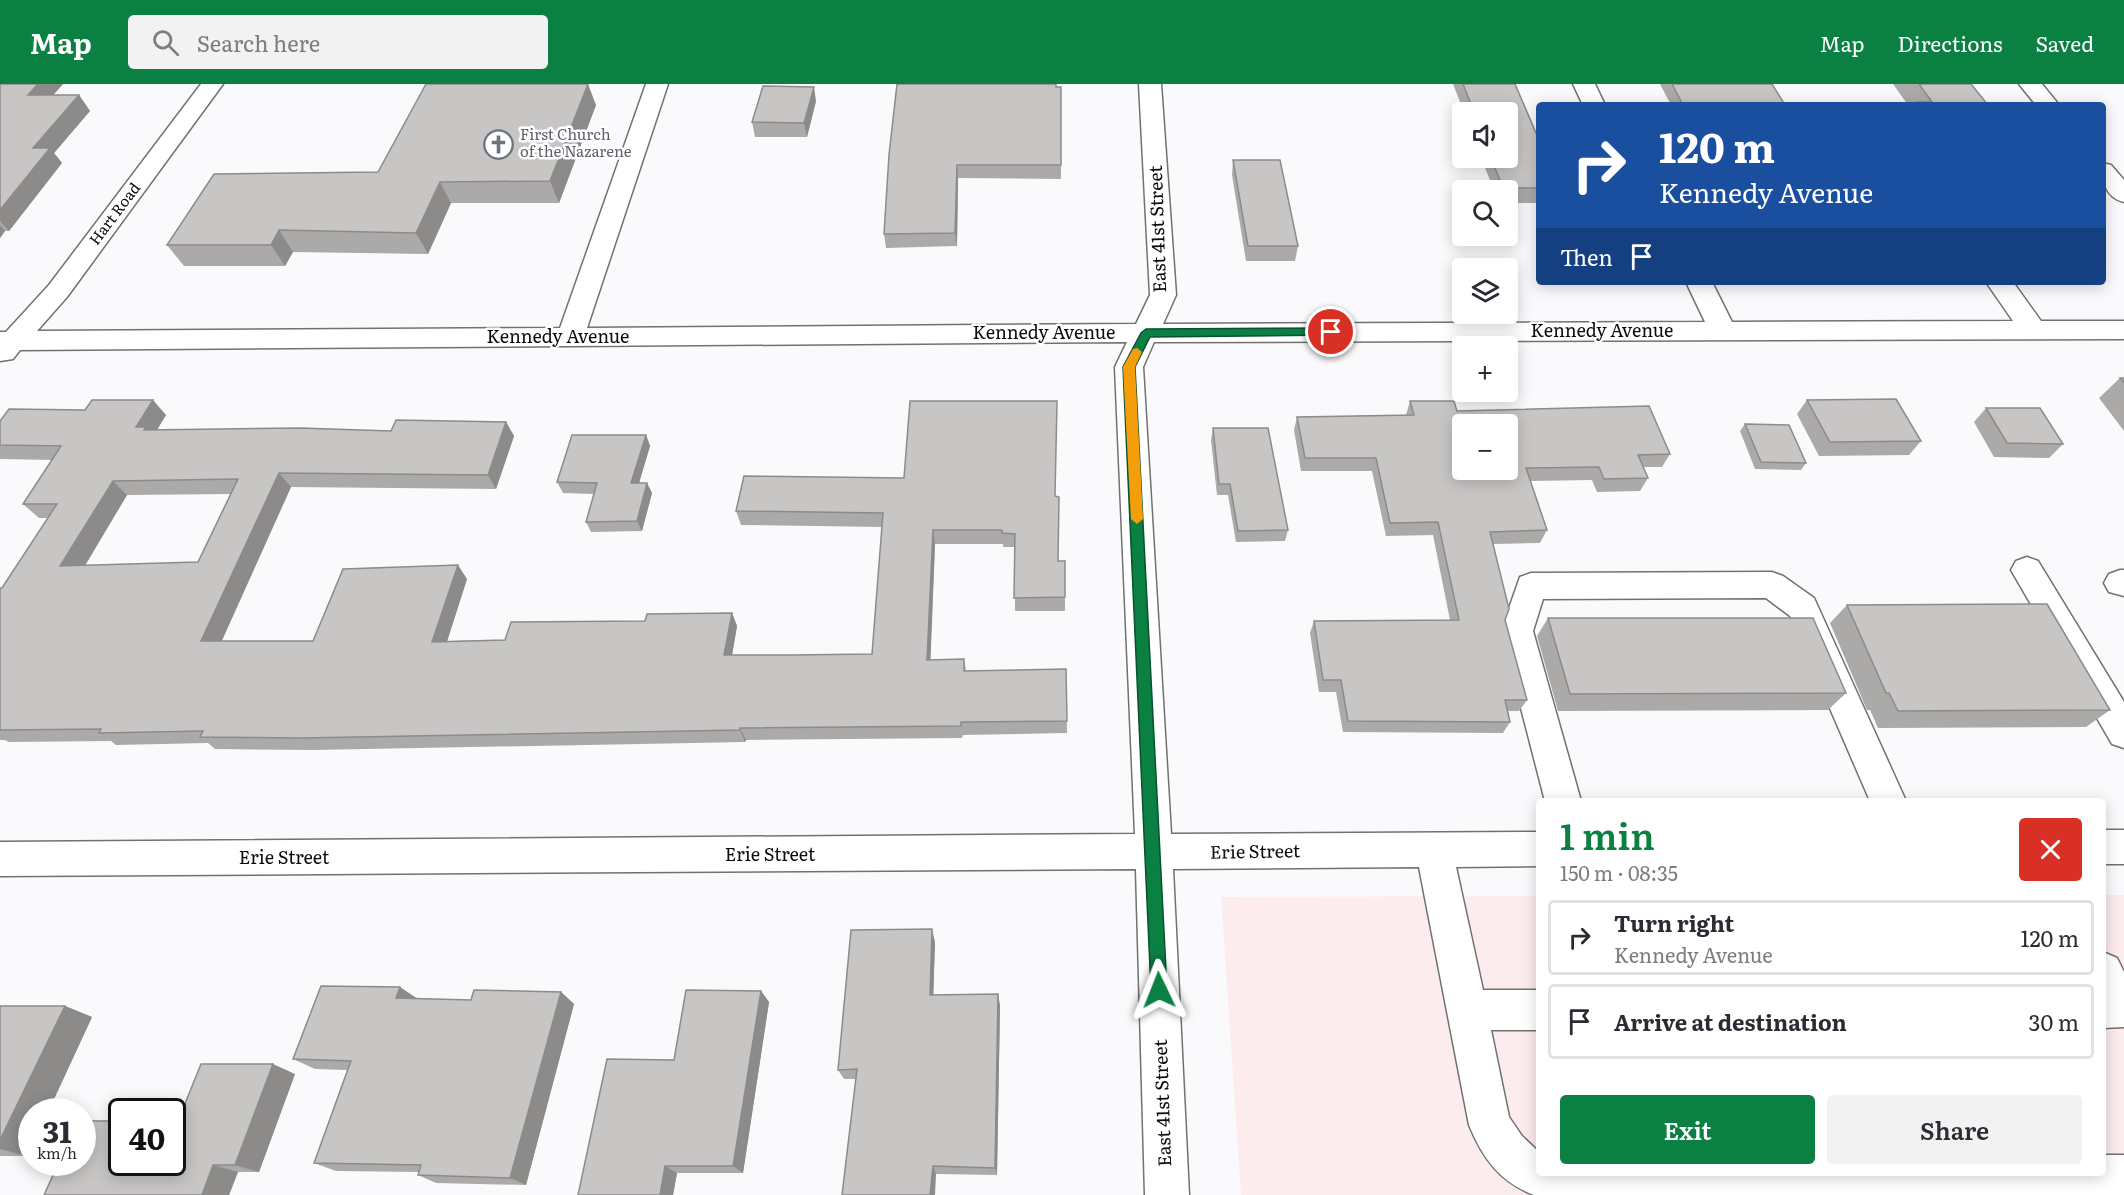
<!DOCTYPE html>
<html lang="en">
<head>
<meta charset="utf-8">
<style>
	:root { --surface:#fff; --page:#f2f2f3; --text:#2b2b33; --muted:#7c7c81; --line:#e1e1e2; --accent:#0b8043 }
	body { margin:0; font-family:Literata,serif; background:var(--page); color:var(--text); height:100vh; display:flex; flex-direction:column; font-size:22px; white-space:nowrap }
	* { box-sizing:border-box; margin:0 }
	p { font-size:20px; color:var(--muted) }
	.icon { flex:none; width:33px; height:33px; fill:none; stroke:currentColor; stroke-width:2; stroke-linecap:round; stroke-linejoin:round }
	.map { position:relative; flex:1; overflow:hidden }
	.side { position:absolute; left:1536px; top:714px; width:570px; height:378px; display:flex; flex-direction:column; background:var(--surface); border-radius:6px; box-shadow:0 3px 15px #0003 }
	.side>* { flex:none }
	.hud { position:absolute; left:1536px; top:18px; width:570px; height:183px; border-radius:6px; box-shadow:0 3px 15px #0003; background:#1a4fa0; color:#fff; overflow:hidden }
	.buttons { position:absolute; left:1452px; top:18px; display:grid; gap:12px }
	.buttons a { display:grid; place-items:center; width:66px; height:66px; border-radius:6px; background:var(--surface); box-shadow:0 3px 15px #0003; font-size:30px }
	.speed { position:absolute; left:18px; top:1014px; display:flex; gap:12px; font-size:30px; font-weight:700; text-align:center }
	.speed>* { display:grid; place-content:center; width:78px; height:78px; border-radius:50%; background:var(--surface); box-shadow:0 3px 15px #0003; line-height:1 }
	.speed small { font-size:15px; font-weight:400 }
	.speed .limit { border:3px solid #111; border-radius:9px; background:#fff; color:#111 }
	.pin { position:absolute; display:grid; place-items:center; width:51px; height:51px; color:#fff; margin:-26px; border:3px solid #fff; border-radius:50%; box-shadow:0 2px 6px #0007 }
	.me { position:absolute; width:66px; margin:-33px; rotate:358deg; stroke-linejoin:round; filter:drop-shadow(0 0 4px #0008) }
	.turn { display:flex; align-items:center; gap:21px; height:126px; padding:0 24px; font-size:27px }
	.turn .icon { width:78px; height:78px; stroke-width:2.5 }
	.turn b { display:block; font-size:42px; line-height:51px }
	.then { display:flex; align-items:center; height:57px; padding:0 24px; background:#0003; gap:12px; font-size:22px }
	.round { display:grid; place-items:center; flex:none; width:63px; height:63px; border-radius:6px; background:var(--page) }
	.overview { display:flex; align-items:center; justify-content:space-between; height:102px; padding:0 24px }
	h1 { font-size:36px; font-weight:600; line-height:45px; color:var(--accent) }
	.cta { display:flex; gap:12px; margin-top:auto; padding:12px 24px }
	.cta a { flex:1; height:69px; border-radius:6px; background:var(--accent); color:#fff; font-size:24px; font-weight:600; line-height:69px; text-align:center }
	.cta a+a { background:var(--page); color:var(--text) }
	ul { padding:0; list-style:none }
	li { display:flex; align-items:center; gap:18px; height:75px; margin:0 12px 9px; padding:0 12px; border:3px solid var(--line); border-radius:6px }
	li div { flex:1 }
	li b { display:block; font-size:22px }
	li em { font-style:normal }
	header { display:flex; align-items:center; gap:36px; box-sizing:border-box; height:84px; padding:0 30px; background:var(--accent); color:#fff }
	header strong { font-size:28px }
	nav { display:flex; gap:33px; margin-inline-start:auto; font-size:21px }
	.search { width:420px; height:54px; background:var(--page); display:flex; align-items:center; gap:15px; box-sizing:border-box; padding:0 21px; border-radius:6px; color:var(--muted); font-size:22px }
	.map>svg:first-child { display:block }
</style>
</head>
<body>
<header>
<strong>Map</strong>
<div class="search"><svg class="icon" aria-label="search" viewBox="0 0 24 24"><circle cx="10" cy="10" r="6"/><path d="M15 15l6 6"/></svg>Search here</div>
<nav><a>Map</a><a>Directions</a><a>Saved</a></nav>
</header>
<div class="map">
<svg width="2124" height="1111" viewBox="0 0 2124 1111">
	<rect width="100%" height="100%" fill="#fafafc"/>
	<path fill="#fceced" d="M2103,811H2124V1111H1241L1221,813L1539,812V1089H2103Z"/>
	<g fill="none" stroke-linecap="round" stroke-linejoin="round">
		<defs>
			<path id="minor" d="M201,0H223L67,213L37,247L560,244L646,0H668L587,244L1136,240L1150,211L1139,0H1161L1176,211L1163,240L1705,238L1686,198H1712L1732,238L2013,237L1986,198H2013L2041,237H2124V255L1154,258L1143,283L1171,750L1539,748V782L1456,783L1483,906H1539V946H1491L1509,1033L1522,1052L1539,1068V1089H2103V1071H2124V1111H1534C1500,1098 1483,1075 1469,1041L1419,783L1173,785L1189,1111H1145L1136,785L0,792V758L1135,750L1115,283L1127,258L20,266L13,275L0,277V248H6L49,201Z
				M1573,0H1595L1605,21H1583Z
				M2019,0H2042L2059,21H2036Z
				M2103,79L2111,81L2124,96V118C2104,113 2103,97 2103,79Z
				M2027,473L2038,477L2124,618V664L2112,660L2011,486L2016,477Z
				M2120,486H2124V512L2109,508L2104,499L2109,490Z
				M1772,488L1783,492L1814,514L1906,717H1870L1790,532L1766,514L1543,515L1533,547L1581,717H1545L1501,547L1520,493L1531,489Z
				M2103,746H2124V780H2103Z
				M2103,868L2117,874L2124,888V943L2103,944Z"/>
		</defs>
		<use href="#minor" stroke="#717172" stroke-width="3"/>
		<use href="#minor" fill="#fff" fill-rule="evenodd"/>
	</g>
	<path fill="#acaaa9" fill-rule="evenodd" d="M0,0H63L53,11H79L90,27L54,69L62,79L9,147H5L0,154Z
		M897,0L1061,3V95L958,94L957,162L886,164L884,150Z
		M1453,0H1515L1539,56V119H1508V106H1494L1481,74H1508V28H1464Z
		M1660,0H1772L1785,21H1671Z
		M1893,0H1971L1988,21H1908Z
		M816,17L807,53H755L752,38Z
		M596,21L559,119H451L428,170L293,168L285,182H184L167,161L378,88Z
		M1233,76L1298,162L1295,177H1246L1232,91Z
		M2120,294H2124V347L2099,314Z
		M1807,316L1921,357L1909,371L1819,372L1797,330Z
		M1410,317L1670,370L1662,383H1643L1648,394L1640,407L1597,408L1592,396L1530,397L1547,446L1540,459L1493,460L1505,536L1527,616L1519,627H1508L1510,638L1503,649L1343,648L1336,608H1319L1310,549L1314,537L1450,536L1433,451L1386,452L1372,387H1301L1294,346L1297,333L1406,331Z
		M1986,324L2063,360L2049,374L1994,373L1974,338Z
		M85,326L166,331L156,346L391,347L506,338L514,352L496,405L291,403L221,557H313L467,495L447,557L505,556L645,537L732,529L737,542L732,571H793L872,570L882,443L741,441L736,427L1056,412L1058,477H1065V527H1015V463H1003V460H935L930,576L964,575L966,587L1066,585L1067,649L963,651L962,654L746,656L745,658L313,666L215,665L208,659L116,661L111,657L9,658L5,656H0V504H2L48,434H39L23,420L52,376L0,375V337ZM231,410L198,478L85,482L127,411Z
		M1745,340L1806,379L1801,386L1755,385L1740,347Z
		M1213,344L1288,446L1285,457L1236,458L1228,411H1217L1211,356Z
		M646,351L650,362L639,399H647L652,409L642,447L591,448L586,438L594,410L563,409L557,398Z
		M1847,521L2110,626L2086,643L1878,644L1870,626H1867L1830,539Z
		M1548,534L1846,609L1828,626L1558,627L1537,552Z
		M935,858L933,911L998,910L1000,922L997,1091L936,1090L855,995H844L838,986Z
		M761,907L769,918L743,1089H677L673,1111H578L674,976Z
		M561,908L574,920L526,1101L436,1099L418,1091L419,1088L336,1087L314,1079L347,986L315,985L293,975L418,915L471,916Z
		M0,922H65L92,933L48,1028H32V1063L27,1072H0Z
		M295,990L259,1088H238L229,1111H44L178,1037Z"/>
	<path fill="#8c8b8a" d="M38,0H63L40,26L28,11Z
		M588,0L596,21L559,119L550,97Z
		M814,3L816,17L807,53L804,39Z
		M79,11L90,27L54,69L62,79L9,147L0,137V126L33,64Z
		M957,81L958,94L957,162L955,149Z
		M440,98L451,119L428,170L416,149Z
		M0,141L5,147L0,154Z
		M279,146L293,168L285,182L271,161Z
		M153,316L166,331L154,351L136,343Z
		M506,338L514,352L496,405L488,391Z
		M646,351L650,362L636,409L631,399Z
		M279,389L291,403L216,570L201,557Z
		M113,397L127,411L76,496L60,482Z
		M647,399L652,409L642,447L637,437Z
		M933,446L935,460L930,588L927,576Z
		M458,481L467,495L443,570L432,558Z
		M732,529L737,542L730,583L724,571Z
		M740,644L746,656L745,658L740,646Z
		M932,845L935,858L933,922L930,911Z
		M400,903L418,915L396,914Z
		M761,907L769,918L743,1089L733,1082Z
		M561,908L574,920L526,1101L510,1094Z
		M998,910L1000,922L997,1091L995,1084Z
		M65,922L92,933L48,1028H32V1063L27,1072L0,1065V1056Z
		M273,980L295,990L259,1088L235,1081Z
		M213,1081L238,1088L229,1111H202Z
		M665,1082L677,1089L673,1111H660Z
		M933,1082L936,1090L935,1111H930Z"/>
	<path fill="#c8c6c5" stroke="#8c8b8a" stroke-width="1.5" fill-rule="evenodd" d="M0,0H38L28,11H79L33,64H50L0,126Z
		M426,0H588L550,97L440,98L416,149L279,146L271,161H167L214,90L378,88Z
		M897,0H1056V3H1061V81H957L955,149L884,150L889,71Z
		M1463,0H1515L1539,56V104H1503L1491,74H1508V28H1474Z
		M1672,0H1772L1785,21H1683Z
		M1919,0H1971L1988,21H1920L1918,18H1932Z
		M763,2L814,3L804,39L752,38Z
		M1233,76H1280L1298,162H1248Z
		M2120,294H2124V299Z
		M1896,315L1921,357L1830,358L1807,316Z
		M92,316H153L136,343H146L144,346L300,344L391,347L396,336L506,338L488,391L279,389L201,557H313L343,485L458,481L432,558L505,556L511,538L645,537L647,530L732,529L724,571H793L872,570L883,429L736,427L744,392L904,394L910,317H1057L1055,412L1059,413L1058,477H1065V513L1014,514L1015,450L1002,449V446H933L927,576L964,575V587L1066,585L1067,637L961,638V642L740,644V646L300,654L200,653L203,647L99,649L101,645L0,646V504H2L57,420H23L61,362L0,361V337L9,325L85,326ZM238,395L198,478L60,482L113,397Z
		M1410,317H1454L1457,327L1649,322L1670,370L1638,371L1648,394L1604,395L1599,383L1526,384L1547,446L1490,448L1509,525L1505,536L1527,616H1505L1510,638L1348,637L1341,596H1323L1314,537L1459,536L1438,438L1390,439L1376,374H1305L1297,333L1414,331ZM1462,340H1508V386H1462Z
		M1986,324H2040L2063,360L2007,359Z
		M1745,340L1789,341L1806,379L1761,378Z
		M1213,344H1268L1288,446L1238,447L1230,400H1219Z
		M572,351H646L631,399H647L637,437L586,438L597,399L557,398Z
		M2047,520L2110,626L1898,627L1889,609H1886L1847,521Z
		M1548,534H1813L1846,609L1570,610Z
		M932,845L930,911L998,910L995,1084L933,1082L930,1111H842L857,985L838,986L851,846Z
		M321,902L400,903L396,914L471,916L474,906L561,908L510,1094L418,1091L421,1081L314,1079L351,977L293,975Z
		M686,906L761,907L733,1082H665L660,1111H578L607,975L674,976Z
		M0,922H65L0,1056Z
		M201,980H273L235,1081H213L202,1111H44L59,1078H82V1037H122V1078H172V1037H178Z"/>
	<path fill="#0b8043" stroke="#07532c" stroke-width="1.5" d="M1331,244L1335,246V251L1150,253L1135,283L1167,906L1165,912L1159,914L1153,912L1151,906L1123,283L1141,249L1146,245Z"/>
	<path fill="#f59e0b" d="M1137,264L1142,268L1135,283L1143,435L1137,440L1131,435L1123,283L1133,265Z"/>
	<defs>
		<symbol id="church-ring" viewBox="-11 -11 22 22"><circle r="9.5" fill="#fff" stroke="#6b7280" stroke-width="1.5"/><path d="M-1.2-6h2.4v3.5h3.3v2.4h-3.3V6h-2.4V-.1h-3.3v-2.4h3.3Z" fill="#6b7280"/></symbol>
	</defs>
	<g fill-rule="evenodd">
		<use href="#church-ring" x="482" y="44" width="33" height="33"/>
	</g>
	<g text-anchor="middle" stroke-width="5" stroke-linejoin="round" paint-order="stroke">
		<g font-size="15" fill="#5b616d" stroke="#fff" text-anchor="start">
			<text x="520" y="56">First Church<tspan x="520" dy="17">of the Nazarene</tspan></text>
		</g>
		<g font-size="15" fill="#0c0c0c" stroke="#fff">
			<text transform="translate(115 130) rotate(-53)" y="5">Hart Road</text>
		</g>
		<g font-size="18" fill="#0c0c0c" stroke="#fff">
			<text transform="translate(1158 145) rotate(-92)" y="6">East 41st Street</text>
			<text x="1602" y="253">Kennedy Avenue</text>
			<text x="1044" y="255">Kennedy Avenue</text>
			<text x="558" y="259">Kennedy Avenue</text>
			<text transform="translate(1255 768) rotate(-1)" y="6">Erie Street</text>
			<text x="770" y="777">Erie Street</text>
			<text x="284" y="780">Erie Street</text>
			<text transform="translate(1163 1019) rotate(-92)" y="6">East 41st Street</text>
		</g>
	</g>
</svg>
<div class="buttons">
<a><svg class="icon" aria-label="sound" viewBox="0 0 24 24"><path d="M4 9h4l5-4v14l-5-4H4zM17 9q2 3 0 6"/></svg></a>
<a><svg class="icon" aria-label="search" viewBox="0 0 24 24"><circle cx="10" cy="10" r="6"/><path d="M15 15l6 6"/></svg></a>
<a><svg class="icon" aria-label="layers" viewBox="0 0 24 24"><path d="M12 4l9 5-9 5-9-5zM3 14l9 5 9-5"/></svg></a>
<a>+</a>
<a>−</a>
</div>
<div class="speed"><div>31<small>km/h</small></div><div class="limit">40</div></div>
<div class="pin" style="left:1331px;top:248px;background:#d93025"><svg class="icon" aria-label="arrive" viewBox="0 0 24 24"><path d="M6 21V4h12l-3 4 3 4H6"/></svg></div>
<svg class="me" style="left:1159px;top:906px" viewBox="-20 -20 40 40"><path d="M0-17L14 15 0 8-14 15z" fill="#0b8043" stroke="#fff" stroke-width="4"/></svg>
<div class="hud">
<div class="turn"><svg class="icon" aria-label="right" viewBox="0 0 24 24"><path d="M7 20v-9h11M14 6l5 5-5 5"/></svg><div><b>120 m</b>Kennedy Avenue</div></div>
<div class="then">Then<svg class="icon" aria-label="arrive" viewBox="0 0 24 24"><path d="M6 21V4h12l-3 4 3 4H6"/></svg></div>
</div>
<section class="side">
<div class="overview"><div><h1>1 min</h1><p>150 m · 08:35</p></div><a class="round" style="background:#d93025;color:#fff"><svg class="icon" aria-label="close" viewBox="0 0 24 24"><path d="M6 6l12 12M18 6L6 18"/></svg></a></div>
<ul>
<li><svg class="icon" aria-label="right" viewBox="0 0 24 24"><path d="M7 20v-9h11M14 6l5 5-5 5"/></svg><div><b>Turn right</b><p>Kennedy Avenue</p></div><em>120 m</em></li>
<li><svg class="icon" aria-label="arrive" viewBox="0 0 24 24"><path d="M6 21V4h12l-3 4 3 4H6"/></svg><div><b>Arrive at destination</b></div><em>30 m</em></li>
</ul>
<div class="cta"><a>Exit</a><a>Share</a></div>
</section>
</div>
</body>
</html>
